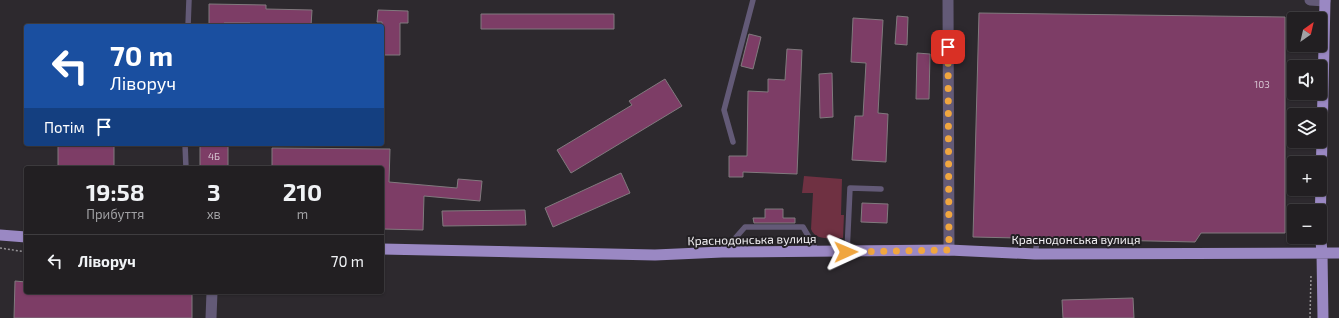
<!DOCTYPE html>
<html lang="uk">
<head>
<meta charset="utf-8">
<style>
	:root { --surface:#221f22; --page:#2e2c2f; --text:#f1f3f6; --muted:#a2a2a5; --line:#3f3d40 }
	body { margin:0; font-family:"Exo 2",sans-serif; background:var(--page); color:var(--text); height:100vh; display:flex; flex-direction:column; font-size:15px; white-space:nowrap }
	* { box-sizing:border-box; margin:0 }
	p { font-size:13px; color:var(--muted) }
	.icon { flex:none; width:22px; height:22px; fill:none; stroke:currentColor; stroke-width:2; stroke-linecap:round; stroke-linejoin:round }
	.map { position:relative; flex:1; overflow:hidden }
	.panel { position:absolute; left:24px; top:166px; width:360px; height:128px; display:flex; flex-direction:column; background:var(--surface); border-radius:4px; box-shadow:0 1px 3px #0004,0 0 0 1px var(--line) }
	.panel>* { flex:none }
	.hud { position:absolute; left:24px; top:24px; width:360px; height:122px; border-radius:4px; box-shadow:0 1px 3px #0004,0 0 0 1px var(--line); background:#1a4fa0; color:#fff; overflow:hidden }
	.needle { width:26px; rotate:34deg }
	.fabs { position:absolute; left:1287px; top:12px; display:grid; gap:8px }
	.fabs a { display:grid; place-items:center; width:40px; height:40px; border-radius:4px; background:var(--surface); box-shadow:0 1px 3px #0004,0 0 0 1px var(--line); font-size:20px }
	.pin { position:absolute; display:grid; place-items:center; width:34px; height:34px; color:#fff; margin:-17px; border-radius:8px; box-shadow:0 2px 6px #0006 }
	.me { position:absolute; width:44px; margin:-22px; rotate:89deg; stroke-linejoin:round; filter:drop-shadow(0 0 3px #0008) }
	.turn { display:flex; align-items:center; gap:14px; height:84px; padding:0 20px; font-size:18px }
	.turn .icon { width:52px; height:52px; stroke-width:2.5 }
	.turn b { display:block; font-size:28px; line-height:34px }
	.then { display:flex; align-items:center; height:38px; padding:0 20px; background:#0003; gap:8px; font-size:15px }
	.eta { display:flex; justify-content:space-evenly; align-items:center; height:68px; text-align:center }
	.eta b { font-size:24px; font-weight:700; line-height:28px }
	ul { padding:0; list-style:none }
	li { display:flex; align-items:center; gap:12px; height:52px; padding:0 20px; border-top:1px solid var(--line) }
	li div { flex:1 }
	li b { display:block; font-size:15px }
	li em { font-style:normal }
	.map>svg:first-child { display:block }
</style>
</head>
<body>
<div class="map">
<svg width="1339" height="318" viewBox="0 0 1339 318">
	<rect width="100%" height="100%" fill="#2d292e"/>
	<path fill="#6f3142" d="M804,176L842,179L841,215H844L843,238C832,238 815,241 811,229L813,193H802Z"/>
	<path fill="#7d3d66" stroke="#817a7e" d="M209,4L266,5V9L312,10L311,26H250V23H224V26H209Z
		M378,10L408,11V23H400V55H382V22H377Z
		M979,13L1285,17V233H1201L1195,242L973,237Z
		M481,14H614V29H481Z
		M897,16L908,17L907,45L895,44Z
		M853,18L883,20L878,113L888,114L886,162L852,160L855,116H863L866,63L851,62Z
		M749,34L761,37L753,69L741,66Z
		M787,49L802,50L797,174L743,172V177H729V156H747L748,91L768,92V79L785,80Z
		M917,53L930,54L929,99H916Z
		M832,73L833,117L820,118L819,74Z
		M665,79L682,106L571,173L557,150L632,105L629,101Z
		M58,144H114V168H58Z
		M200,144H228V168H200Z
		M272,148L390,149L389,182L457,188L458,179L482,181L480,201L424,196L423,230L382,229V168H272Z
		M621,173L630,193L553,227L545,208Z
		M862,203L888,204L887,223L861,222Z
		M765,209H783V218H795V223H754L753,218H765Z
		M525,210L526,225L443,226L442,211Z
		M15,281L26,282V292H192V318H14Z
		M1133,298L1134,318H1063L1062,300Z"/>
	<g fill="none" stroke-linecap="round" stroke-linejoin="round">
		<path stroke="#959296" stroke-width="1.5" stroke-dasharray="2 2" stroke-linecap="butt" d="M0,248L26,252
			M1310,318L1311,275"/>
		<path stroke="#635a77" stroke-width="5.5" d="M188,26L189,0
			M733,142L724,110L753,0
			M185,144L186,168
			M723,252L745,227H803L817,251
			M847,252L850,188L881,189
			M1035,254L1037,242"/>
		<path stroke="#635a77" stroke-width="11" d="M948,0L949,250
			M1310,0L1325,1
			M211,318L212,292"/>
		<path stroke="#9a88c3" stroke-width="11" d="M0,235L26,237
			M382,249L655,255L722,252L949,250L1035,254L1339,253
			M1323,318L1322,253L1320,229L1325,0"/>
	</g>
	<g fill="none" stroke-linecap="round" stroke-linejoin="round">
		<path stroke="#f0a63f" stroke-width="7" stroke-dasharray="0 12.6" d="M846,252L949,250L948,47"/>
	</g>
	<g text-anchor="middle" stroke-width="4" stroke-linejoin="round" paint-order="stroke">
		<g font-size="10" fill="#d5c3d0">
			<text x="1262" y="88">103</text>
			<text x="214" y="160">4Б</text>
		</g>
		<g font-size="12" fill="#f2f0f3" stroke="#232024">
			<text transform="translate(752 240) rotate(-1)" y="4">Краснодонська вулиця</text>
			<text x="1076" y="244">Краснодонська вулиця</text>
		</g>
	</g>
</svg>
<div class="fabs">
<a><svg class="needle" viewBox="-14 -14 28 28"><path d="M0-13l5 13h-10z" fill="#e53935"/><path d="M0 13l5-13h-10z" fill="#a2a2a5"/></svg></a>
<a><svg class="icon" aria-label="sound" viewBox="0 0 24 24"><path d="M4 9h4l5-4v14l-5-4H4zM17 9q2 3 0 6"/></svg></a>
<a><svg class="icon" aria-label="layers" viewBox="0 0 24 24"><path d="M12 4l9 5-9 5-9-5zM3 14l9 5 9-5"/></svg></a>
<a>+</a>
<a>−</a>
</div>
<div class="pin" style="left:948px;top:47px;background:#d93025"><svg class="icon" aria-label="arrive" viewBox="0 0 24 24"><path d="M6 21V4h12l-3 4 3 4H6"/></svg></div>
<svg class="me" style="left:846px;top:252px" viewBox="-20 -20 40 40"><path d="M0-17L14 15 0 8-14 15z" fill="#f0a63f" stroke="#fff" stroke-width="4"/></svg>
<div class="hud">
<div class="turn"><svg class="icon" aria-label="left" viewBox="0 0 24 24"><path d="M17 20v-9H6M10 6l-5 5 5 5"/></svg><div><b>70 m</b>Ліворуч</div></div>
<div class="then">Потім<svg class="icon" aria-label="arrive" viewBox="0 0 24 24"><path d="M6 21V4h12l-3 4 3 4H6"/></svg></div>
</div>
<section class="panel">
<div class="eta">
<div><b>19:58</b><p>Прибуття</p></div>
<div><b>3</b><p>хв</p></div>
<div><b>210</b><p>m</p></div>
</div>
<ul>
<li><svg class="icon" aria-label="left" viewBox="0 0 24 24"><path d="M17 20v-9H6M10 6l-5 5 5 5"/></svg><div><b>Ліворуч</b></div><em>70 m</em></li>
</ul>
</section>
</div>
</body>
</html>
